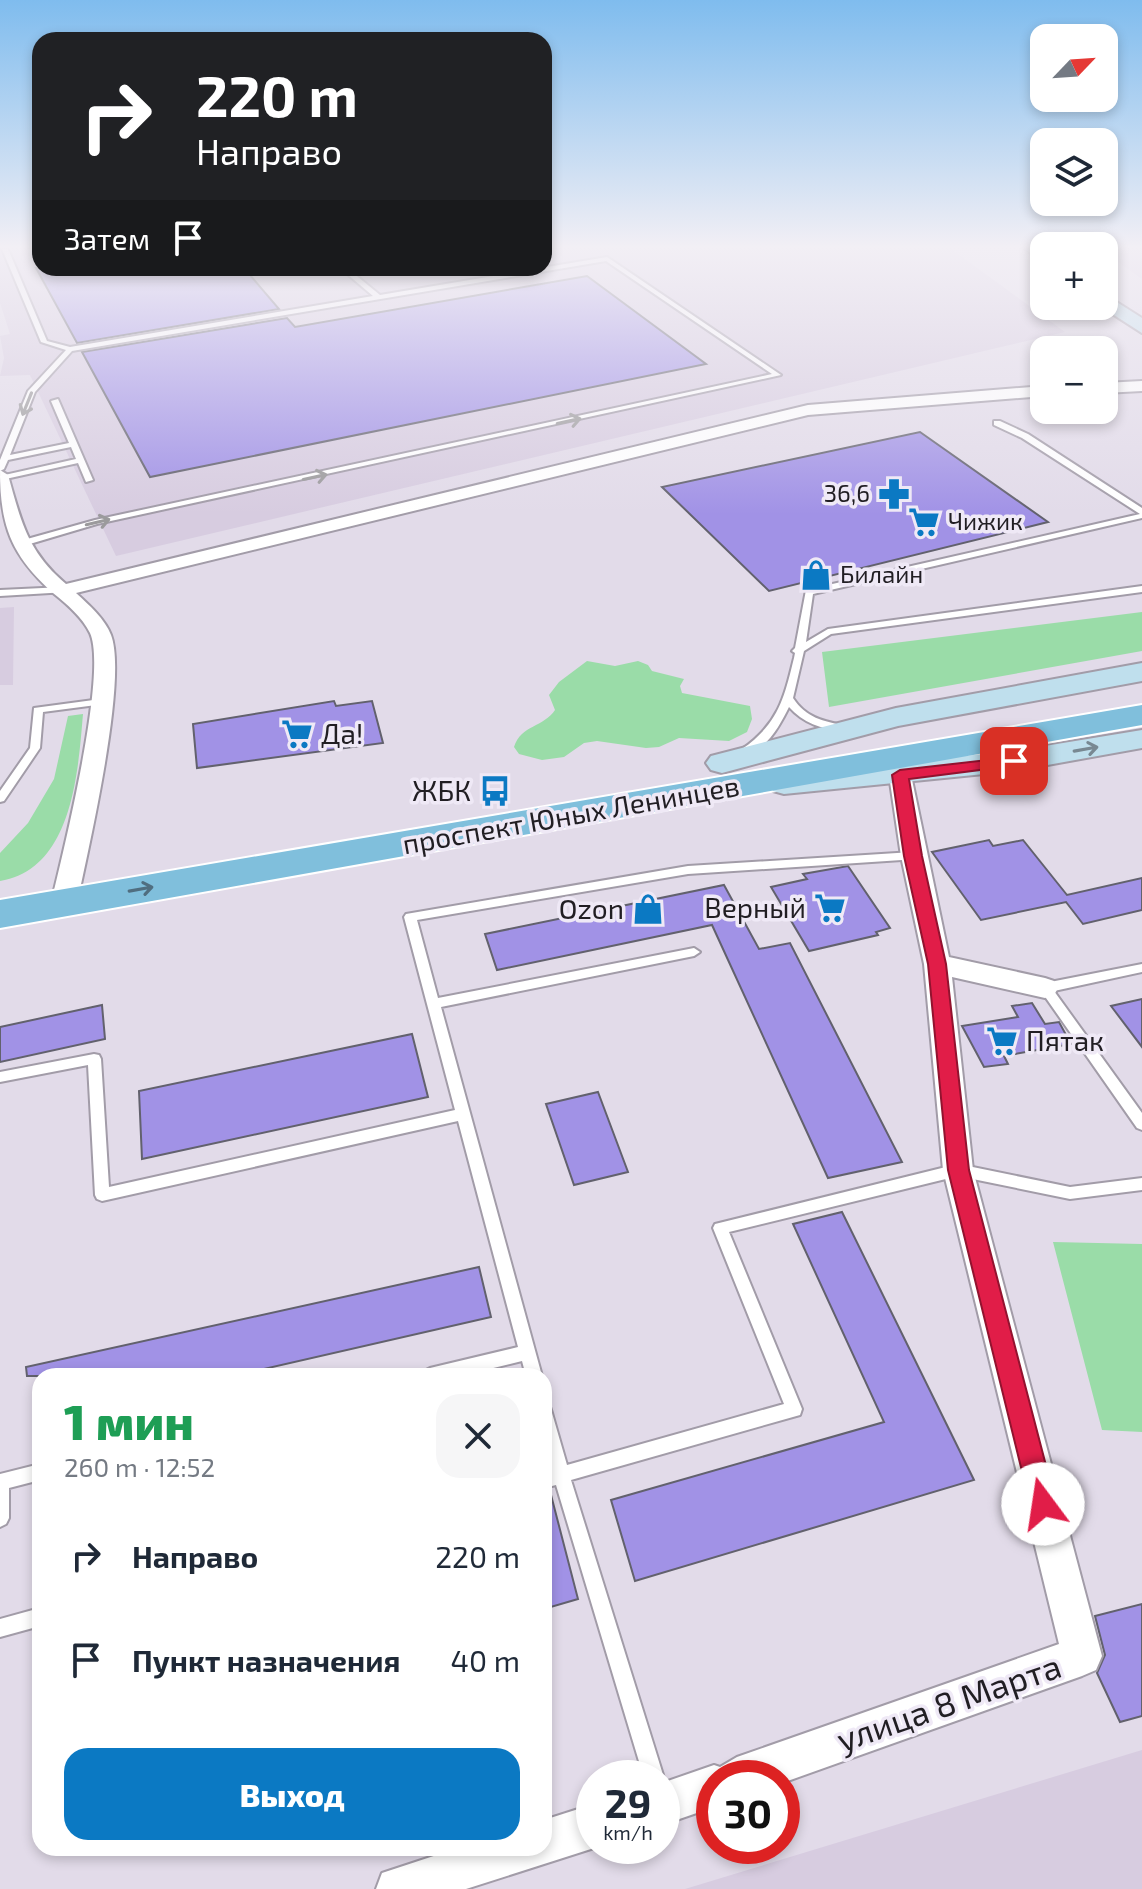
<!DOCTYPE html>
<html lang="ru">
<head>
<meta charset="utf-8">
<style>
	:root { --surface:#fff; --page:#f6f6f7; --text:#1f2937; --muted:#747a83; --accent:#0b79c3 }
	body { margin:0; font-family:"Exo 2",sans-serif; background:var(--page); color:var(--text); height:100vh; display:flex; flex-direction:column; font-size:30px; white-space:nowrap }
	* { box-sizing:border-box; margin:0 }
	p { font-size:26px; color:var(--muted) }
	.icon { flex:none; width:44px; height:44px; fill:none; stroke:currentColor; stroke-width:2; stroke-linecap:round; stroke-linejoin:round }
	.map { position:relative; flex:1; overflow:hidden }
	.details { position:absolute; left:32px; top:1368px; width:520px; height:488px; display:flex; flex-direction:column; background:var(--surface); border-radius:24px; box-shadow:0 4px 12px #0003 }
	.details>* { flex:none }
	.top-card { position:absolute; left:32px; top:32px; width:520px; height:244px; border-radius:24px; box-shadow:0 4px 12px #0003; background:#202124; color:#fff; overflow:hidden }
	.needle { width:52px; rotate:65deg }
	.buttons { position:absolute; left:1030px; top:24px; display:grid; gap:16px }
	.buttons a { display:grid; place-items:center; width:88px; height:88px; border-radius:16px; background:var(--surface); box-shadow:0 4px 12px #0003; font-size:40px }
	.speed { position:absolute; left:576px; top:1760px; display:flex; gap:16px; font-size:40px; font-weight:700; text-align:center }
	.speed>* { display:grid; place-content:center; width:104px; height:104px; border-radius:50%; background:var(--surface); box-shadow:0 4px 12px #0003; line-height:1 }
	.speed small { font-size:20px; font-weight:400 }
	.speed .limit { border:12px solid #d22; background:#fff; color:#111 }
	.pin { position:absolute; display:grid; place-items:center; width:68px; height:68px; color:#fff; margin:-34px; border-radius:16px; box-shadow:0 4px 12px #0006 }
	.me { position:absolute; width:88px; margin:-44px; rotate:346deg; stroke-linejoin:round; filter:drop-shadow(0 0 6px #0008) }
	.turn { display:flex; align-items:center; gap:28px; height:168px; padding:0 32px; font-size:36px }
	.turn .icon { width:104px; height:104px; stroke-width:2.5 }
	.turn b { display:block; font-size:56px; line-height:68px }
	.then { display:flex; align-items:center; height:76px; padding:0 32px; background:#0003; gap:16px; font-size:30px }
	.round { display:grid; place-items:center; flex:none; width:84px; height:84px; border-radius:24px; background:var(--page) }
	.overview { display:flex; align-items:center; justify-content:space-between; height:136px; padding:0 32px }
	h1 { font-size:48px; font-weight:800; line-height:60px; color:#1e9e55 }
	.primary-button { display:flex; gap:16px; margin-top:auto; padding:16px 32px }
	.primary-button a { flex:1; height:92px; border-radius:24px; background:var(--accent); color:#fff; font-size:32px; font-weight:800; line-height:92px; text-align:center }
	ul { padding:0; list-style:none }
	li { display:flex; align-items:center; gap:24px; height:104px; padding:0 32px }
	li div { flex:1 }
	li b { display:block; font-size:30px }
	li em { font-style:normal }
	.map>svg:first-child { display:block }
</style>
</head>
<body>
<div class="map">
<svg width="1142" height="1889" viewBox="0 0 1142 1889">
	<rect width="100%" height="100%" fill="#e2dbe9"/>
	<path fill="#d7cce0" d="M0,249H40V268H544V249H951L1065,332L116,556L30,375L0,376L4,358L0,336L10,334L0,303Z
		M1104,249H1142V279L1104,252Z
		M14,607L13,685H0V608Z
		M1142,1750V1889H685Z"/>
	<path fill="#9adca8" d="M1142,612V651L829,707L822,652Z
		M587,661L615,666L638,661L648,665L652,671L684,679L680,686L682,693L750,706L752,719L747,732L729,741L679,738L659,747L646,748L597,741L584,743L564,757L542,760L519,754L514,747C521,725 544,727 555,710L549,695L559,682Z
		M83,714C78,771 73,869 0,881V853L28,823L54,779L68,716Z
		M1053,1242L1142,1244V1432L1102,1430Z"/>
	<path fill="#a192e6" stroke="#62616d" stroke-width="2" d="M36,268H244L279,309L77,343Z
		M587,276L706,364L150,477L82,352L287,318L295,327Z
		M920,432L1048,522L769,591L662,487Z
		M334,701L336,706L372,701L383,743L197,768L193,724Z
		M989,840L993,846L1023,840L1067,895L1142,878V910L1083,924L1066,902L981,920L932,852Z
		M848,866L890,928L876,932L878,935L809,951L771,887L807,879L803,874Z
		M724,885L759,949L790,943L902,1162L828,1178L712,925L497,970L485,934Z
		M1142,999V1047L1111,1006Z
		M1032,1003L1045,1024L1059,1022L1071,1044L1004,1056L1008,1064L984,1067L962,1026L1018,1017L1012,1006Z
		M102,1005L105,1039L0,1062V1027Z
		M412,1034L428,1097L142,1159L139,1091Z
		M598,1092L628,1172L574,1185L546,1104Z
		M842,1212L974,1480L635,1581L611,1500L884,1422L793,1224Z
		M479,1267L491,1317L233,1376H27L26,1367Z
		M544,1495H551L578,1599L544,1609Z
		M1142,1604V1716L1120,1722L1097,1673L1105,1655L1095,1616Z"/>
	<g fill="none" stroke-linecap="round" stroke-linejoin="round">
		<defs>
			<path id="service" d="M2,249H8L47,341L70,347L373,296L340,268H347L380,295L607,257L781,375L97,524L23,546L20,545V541L95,520L772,374L606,261L72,351L35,392L10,455L69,443L51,401L58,399L93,480L86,482L78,463L1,480L0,476L76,459L71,447L8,460L4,469L0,471V460L28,391L66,350L41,342Z
				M994,421H1000L1028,434L1142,508V518L813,594L806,642L828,629L1142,586V592L831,634L804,651L793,698C806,718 823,721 846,726V730C824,731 803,723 789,707C780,725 765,754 742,753L741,751L742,749C778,724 784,699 794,658L795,653L792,651L795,648L806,590L1140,514L1022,438L994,425Z
				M64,587L68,590L67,592L0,596V590Z
				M101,699L106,702L104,704L43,712L40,748L4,801L0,802V791L30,748L34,708Z
				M913,852L917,853L919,856L917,859L688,874L417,920L438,998L694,948L700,952L694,956L441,1007L542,1376H526L522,1361L460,1376H422L424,1371L430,1368L518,1347L458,1121L102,1201L97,1199L95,1195L88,1065L0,1082V1072L94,1054L99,1055L101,1059L109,1187L455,1110L404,917L406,914L688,866Z
				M1142,964V972L1054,991L1142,1113V1130L1137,1128L1039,988L1041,985L1045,983Z
				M958,1164L1070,1187L1142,1178V1190L1070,1199L958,1176L729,1232L802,1409L800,1415L571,1480L664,1778L662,1782V1778H644L556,1485L544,1488V1472L551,1470L544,1443V1405L550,1407L552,1413L567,1465L784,1404L713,1228L715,1224Z
				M40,1464V1480L9,1488V1518L6,1524L0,1527V1474Z
				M40,1608V1626L0,1637V1619Z"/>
			<path id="minor" d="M1142,381V391L1104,393V383Z
				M1044,386V396L808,415L76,593C89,605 105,619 111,635C128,679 88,851 77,903L73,909H55L51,903C63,853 108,673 90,633C82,617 67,604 53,593C11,555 0,526 0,470L8,475C21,522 28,552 66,584L808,405Z
				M900,768L911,775L949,957L1045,978L1054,981L1058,988L1054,995L1045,998L952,977L973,1170L1102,1656L1096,1670L1082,1676L782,1783V1778H714V1807L662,1825V1783L714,1765L720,1767L737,1757L1059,1644L943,1170L924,964L901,856L889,775Z
				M594,1804V1846H598L594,1848L466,1889H376L382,1873L458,1848H544V1820Z"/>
			<path id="secondary" d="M1025,249H1044V262Z
				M1104,294L1142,318V333L1100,306H1104Z
				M1142,663V681L898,726L722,773L711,770L706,763L711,756L896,708Z
				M1142,730V748L1014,771L784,794L773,791L768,784L773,777L784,774L1014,751Z"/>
			<path id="primary" d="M1142,705V725L0,928V900Z"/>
		</defs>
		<use href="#service" stroke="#a29ca8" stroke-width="4"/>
		<use href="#minor" stroke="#a29ca8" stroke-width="4"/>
		<use href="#secondary" stroke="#a29ca8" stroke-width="4"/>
		<use href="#primary" stroke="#fff" stroke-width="4"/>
		<use href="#service" fill="#fff" fill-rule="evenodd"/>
		<use href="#minor" fill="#fff" fill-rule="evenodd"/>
		<use href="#secondary" fill="#bfdfed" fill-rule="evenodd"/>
		<use href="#primary" fill="#80bfdc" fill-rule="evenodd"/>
	</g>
	<defs><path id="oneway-shaft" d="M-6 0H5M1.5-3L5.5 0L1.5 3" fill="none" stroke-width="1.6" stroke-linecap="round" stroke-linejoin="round" transform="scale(2)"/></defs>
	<g stroke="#9b9a9c">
		<use href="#oneway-shaft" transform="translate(27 404) rotate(112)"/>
		<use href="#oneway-shaft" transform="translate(569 421) rotate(-12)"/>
		<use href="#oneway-shaft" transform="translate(315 477) rotate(-12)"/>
		<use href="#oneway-shaft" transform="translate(98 522) rotate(-13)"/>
	</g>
	<use stroke="#788892" href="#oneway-shaft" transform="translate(1086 749) rotate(-10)"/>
	<use stroke="#506e80" href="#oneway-shaft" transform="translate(141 889) rotate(-10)"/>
	<linearGradient id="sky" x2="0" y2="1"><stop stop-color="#7fbcee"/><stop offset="0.48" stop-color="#f2eff5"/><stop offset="1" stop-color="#f2eff5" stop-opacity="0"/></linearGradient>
	<rect width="1142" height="514" fill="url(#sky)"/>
	<path fill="#e11d48" stroke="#92132f" stroke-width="2" d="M1014,757L1019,758V765L909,779L922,856L946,964L969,1170L1056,1504L1052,1513L1043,1517L1034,1513L1030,1504L948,1170L928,964L904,856L892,775L900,770Z"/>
	<defs>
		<symbol id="pharmacy-bare" viewBox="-9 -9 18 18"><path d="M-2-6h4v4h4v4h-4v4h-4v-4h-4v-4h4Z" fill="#0b79c3" stroke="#efe9f6" stroke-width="2.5" paint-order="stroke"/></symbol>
		<symbol id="supermarket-bare" viewBox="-9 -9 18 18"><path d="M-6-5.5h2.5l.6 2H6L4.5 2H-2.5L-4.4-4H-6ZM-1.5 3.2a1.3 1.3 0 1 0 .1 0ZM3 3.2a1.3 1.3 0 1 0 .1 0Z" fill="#0b79c3" stroke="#efe9f6" stroke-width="2.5" paint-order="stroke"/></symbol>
		<symbol id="shop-bare" viewBox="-9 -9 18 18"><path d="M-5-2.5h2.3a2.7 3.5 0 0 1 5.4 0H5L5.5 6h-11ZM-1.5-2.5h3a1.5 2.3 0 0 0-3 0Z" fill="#0b79c3" stroke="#efe9f6" stroke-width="2.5" paint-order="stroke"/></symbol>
		<symbol id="bus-bare" viewBox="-9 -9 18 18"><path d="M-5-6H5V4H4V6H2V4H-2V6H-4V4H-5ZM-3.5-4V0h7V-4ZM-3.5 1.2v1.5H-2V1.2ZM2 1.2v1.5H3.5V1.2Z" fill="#0b79c3" stroke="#efe9f6" stroke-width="2.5" paint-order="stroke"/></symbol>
	</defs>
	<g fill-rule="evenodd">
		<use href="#pharmacy-bare" x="872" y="472" width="44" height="44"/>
		<use href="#supermarket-bare" x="902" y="500" width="44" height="44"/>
		<use href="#shop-bare" x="794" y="553" width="44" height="44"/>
		<use href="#supermarket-bare" x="275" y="712" width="44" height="44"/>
		<use href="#bus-bare" x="473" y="769" width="44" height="44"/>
		<use href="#supermarket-bare" x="808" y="886" width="44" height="44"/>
		<use href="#shop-bare" x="626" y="887" width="44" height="44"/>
		<use href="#supermarket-bare" x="980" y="1019" width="44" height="44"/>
	</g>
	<g text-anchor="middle" stroke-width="7" stroke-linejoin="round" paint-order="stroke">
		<g font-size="24" fill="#211e23" stroke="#efe9f6" text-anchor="start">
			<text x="870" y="502" text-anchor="end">36,6</text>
			<text x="948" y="530">Чижик</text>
			<text x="840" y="583">Билайн</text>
		</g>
		<g font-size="28" fill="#211e23" stroke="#efe9f6" text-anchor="end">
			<text x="321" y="744" text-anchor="start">Да!</text>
			<text x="471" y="801">ЖБК</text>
			<text x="806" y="918">Верный</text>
			<text x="624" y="919">Ozon</text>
			<text x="1026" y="1051" text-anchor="start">Пятак</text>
		</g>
		<g font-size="28" fill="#211e23" stroke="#efe9f6">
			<text transform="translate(571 815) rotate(-10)" y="10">проспект Юных Ленинцев</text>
		</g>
		<g font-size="34" fill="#211e23" stroke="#efe9f6">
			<text transform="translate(949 1703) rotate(-19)" y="12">улица 8 Марта</text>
		</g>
	</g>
</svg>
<div class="buttons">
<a><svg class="needle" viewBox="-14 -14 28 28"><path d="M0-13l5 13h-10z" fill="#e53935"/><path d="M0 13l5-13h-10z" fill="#747a83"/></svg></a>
<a><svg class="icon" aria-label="layers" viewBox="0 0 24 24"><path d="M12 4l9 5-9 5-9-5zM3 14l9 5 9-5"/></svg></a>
<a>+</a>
<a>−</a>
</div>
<div class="speed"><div>29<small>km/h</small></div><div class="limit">30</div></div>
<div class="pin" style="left:1014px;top:761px;background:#d93025"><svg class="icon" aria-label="arrive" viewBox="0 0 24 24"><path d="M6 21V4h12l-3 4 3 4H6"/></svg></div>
<svg class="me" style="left:1043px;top:1504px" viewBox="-20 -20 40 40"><circle r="19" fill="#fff"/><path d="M0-13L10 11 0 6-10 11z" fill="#e11d48"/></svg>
<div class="top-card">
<div class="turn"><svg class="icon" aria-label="right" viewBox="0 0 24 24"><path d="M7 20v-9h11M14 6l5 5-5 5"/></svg><div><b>220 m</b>Направо</div></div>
<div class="then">Затем<svg class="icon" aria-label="arrive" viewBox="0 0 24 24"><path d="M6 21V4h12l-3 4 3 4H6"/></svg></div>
</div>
<section class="details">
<div class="overview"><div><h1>1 мин</h1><p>260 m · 12:52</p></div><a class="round"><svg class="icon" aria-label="close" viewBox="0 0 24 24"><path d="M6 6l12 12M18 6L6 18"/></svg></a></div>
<ul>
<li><svg class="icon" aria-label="right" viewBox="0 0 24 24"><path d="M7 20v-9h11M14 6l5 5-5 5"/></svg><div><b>Направо</b></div><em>220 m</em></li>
<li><svg class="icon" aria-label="arrive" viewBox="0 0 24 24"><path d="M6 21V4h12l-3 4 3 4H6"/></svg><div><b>Пункт назначения</b></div><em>40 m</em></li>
</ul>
<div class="primary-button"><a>Выход</a></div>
</section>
</div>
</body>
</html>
